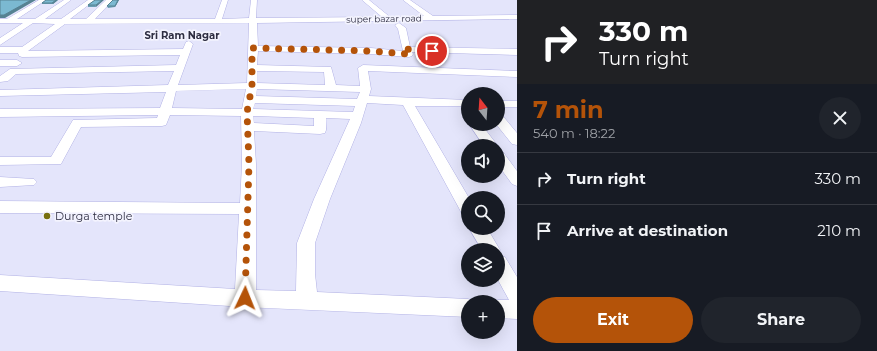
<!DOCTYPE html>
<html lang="en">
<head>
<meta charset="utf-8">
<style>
	:root { --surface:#171b24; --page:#20242c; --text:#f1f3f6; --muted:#9ea1a6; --line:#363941; --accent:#b45309 }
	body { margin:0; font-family:Montserrat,sans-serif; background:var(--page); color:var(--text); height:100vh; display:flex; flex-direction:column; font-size:15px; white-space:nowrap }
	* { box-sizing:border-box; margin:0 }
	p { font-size:13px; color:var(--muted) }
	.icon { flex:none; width:22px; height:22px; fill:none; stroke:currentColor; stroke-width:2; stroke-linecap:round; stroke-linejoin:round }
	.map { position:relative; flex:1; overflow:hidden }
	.side { display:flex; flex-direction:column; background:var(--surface); width:360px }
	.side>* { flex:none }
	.top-card { background:#202124; color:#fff; overflow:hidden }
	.needle { width:26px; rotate:343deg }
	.tools { position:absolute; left:461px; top:87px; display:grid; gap:8px }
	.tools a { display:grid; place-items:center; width:44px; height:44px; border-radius:50%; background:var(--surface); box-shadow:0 4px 16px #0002; font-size:20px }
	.pin { position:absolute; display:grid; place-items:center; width:34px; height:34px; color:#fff; margin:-17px; border:2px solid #fff; border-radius:50%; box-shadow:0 1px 4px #0007 }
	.me { position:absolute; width:44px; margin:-22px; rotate:2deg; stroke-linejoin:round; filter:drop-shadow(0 0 3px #0008) }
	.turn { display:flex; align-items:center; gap:14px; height:84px; padding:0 16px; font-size:18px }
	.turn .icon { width:52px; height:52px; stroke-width:2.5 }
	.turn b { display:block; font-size:28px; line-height:34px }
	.round { display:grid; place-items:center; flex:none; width:42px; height:42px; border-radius:21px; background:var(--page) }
	.head { display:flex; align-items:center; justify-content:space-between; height:68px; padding:0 16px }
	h1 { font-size:24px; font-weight:700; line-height:30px; color:var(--accent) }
	.cta { display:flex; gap:8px; margin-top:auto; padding:8px 16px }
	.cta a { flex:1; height:46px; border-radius:24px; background:var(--accent); color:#fff; font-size:16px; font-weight:700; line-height:46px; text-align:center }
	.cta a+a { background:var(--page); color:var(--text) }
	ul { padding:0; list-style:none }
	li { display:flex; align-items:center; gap:12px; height:52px; padding:0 16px; border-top:1px solid var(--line) }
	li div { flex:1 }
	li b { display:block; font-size:15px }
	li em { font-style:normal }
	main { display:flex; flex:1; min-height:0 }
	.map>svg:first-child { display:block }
</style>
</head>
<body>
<main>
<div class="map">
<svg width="517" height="351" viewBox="0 0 517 351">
	<rect width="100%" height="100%" fill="#e4e5fb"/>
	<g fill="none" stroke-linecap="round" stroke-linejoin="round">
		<defs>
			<path id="minor" d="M39,0H46L17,19H35L64,0H71L45,19H61L88,0H95L70,19H86L106,0H113L95,19H215L222,0H228L222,19L249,18L251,0H257L256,18L382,17L362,0H369L390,17L424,16L403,0H410L433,16L517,15V19L257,23L258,46L371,48L403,51L398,29L395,25L399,23L406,28L410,47L517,49V55L412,52L413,54L412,56L409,57L371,54L258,51L257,65L331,67L336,85L360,86L358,68L363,65L517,71V77L368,71L371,89L369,96L468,100V106H415L469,198H468V216L462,214L460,210L403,105L367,103L361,123L330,199L315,243V274L317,292L468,299L476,302H468V317L245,307L0,291V275L235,289L239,214L0,213V201L240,203L242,164L241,116L170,115L166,125L162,126L81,127L61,164L0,165V157H51L73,120L157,118L158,115L0,117V109L160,108L166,92L0,96V90L168,85L174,71L16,74L8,81L0,82V76L10,69L176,65L180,55L22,57L19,56L18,53H0V47H22L55,24L33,23L0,45V38L23,23H0V19H7ZM249,23L247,83L178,85L193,44L189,41L186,42L183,49L28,51L65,24ZM257,71L324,72L325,85L257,83ZM246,89L242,109L172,108L176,91ZM257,89L360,92L357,99L256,96ZM255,103L355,106L353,112L253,109ZM253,116L314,118V126L254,123ZM326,118L350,119L314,199L297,243L296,291L256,290V164L254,131L320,134L325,133L326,130Z
				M0,60H17L22,63L17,66H0Z
				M498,101H517V107H498Z
				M498,114L502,115L517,133V145L512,144L496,124H498Z
				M469,124H481L498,146H484Z
				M498,151L503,152L517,171V186L512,184L498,165Z
				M0,177L34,179L37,182L34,185L0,187Z
				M469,228H487L500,250L498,254V250H482Z
				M498,255L505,257L517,277V319L498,318V302H491L498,300H509L498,280Z"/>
		</defs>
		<use href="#minor" stroke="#b1b1e5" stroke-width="1"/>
		<use href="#minor" fill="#fff" fill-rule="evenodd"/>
	</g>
	<path fill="#6a9fb4" d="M58,0L53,4H42V3Z
		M95,0L96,7H88V5Z
		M119,0L115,7L108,8L107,6Z"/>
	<path fill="#568292" d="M31,0H36L5,18H0V15Z
		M56,0H58L53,4L52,3Z
		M102,0H104L96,7V5Z
		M118,0H119L115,7V6Z"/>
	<path fill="#7bb9d1" stroke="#568292" d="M0,0H31L4,15H0Z
		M46,0H56L52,3H42Z
		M95,0H102L96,5H88Z
		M113,0H118L115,6H107Z"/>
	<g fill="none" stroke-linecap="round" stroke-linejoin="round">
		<path stroke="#b45309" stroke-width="7" stroke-dasharray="0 12.6" d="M245,298L249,164L247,112L252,86V48L371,51L409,54L406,49L432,51"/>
	</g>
	<circle fill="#78700f" stroke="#f3f3fe" stroke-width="1.5" cx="47" cy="216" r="4"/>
	<g text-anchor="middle" stroke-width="3.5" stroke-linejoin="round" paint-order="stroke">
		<g font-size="9" fill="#2e2e42" stroke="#f3f3fe">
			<text transform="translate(384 19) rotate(-1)" y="3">super bazar road</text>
		</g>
		<g font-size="10" font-weight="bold" fill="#2e2e42" stroke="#f3f3fe">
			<text x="182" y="39">Sri Ram Nagar</text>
		</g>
		<g font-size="11" fill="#2e2e42" stroke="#f3f3fe" text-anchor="start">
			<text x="55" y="220">Durga temple</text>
		</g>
	</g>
</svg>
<div class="tools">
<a><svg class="needle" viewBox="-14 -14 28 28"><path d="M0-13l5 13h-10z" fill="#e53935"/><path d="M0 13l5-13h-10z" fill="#9ea1a6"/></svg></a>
<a><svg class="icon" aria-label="sound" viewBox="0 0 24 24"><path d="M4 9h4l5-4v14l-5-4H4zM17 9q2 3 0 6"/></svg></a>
<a><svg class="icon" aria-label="search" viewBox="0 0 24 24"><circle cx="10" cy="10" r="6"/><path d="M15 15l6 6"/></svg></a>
<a><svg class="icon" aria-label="layers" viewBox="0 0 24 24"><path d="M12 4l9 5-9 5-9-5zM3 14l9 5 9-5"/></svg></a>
<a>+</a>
</div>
<div class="pin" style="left:432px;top:51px;background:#d93025"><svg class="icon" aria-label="arrive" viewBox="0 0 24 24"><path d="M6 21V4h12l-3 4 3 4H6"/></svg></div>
<svg class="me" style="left:245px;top:298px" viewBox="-20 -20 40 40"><path d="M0-17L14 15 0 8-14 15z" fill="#b45309" stroke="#fff" stroke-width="4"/></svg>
</div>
<section class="side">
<div class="top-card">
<div class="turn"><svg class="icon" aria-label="right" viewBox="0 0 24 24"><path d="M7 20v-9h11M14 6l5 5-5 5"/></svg><div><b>330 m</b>Turn right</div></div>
</div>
<div class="head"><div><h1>7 min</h1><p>540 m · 18:22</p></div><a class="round"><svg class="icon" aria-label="close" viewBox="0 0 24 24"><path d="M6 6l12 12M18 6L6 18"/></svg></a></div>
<ul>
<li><svg class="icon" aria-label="right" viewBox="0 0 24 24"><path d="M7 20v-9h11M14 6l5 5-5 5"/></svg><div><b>Turn right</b></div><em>330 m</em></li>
<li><svg class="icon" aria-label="arrive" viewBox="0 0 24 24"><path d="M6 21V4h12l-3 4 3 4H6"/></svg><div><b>Arrive at destination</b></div><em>210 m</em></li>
</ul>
<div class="cta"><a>Exit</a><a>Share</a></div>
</section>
</main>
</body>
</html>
